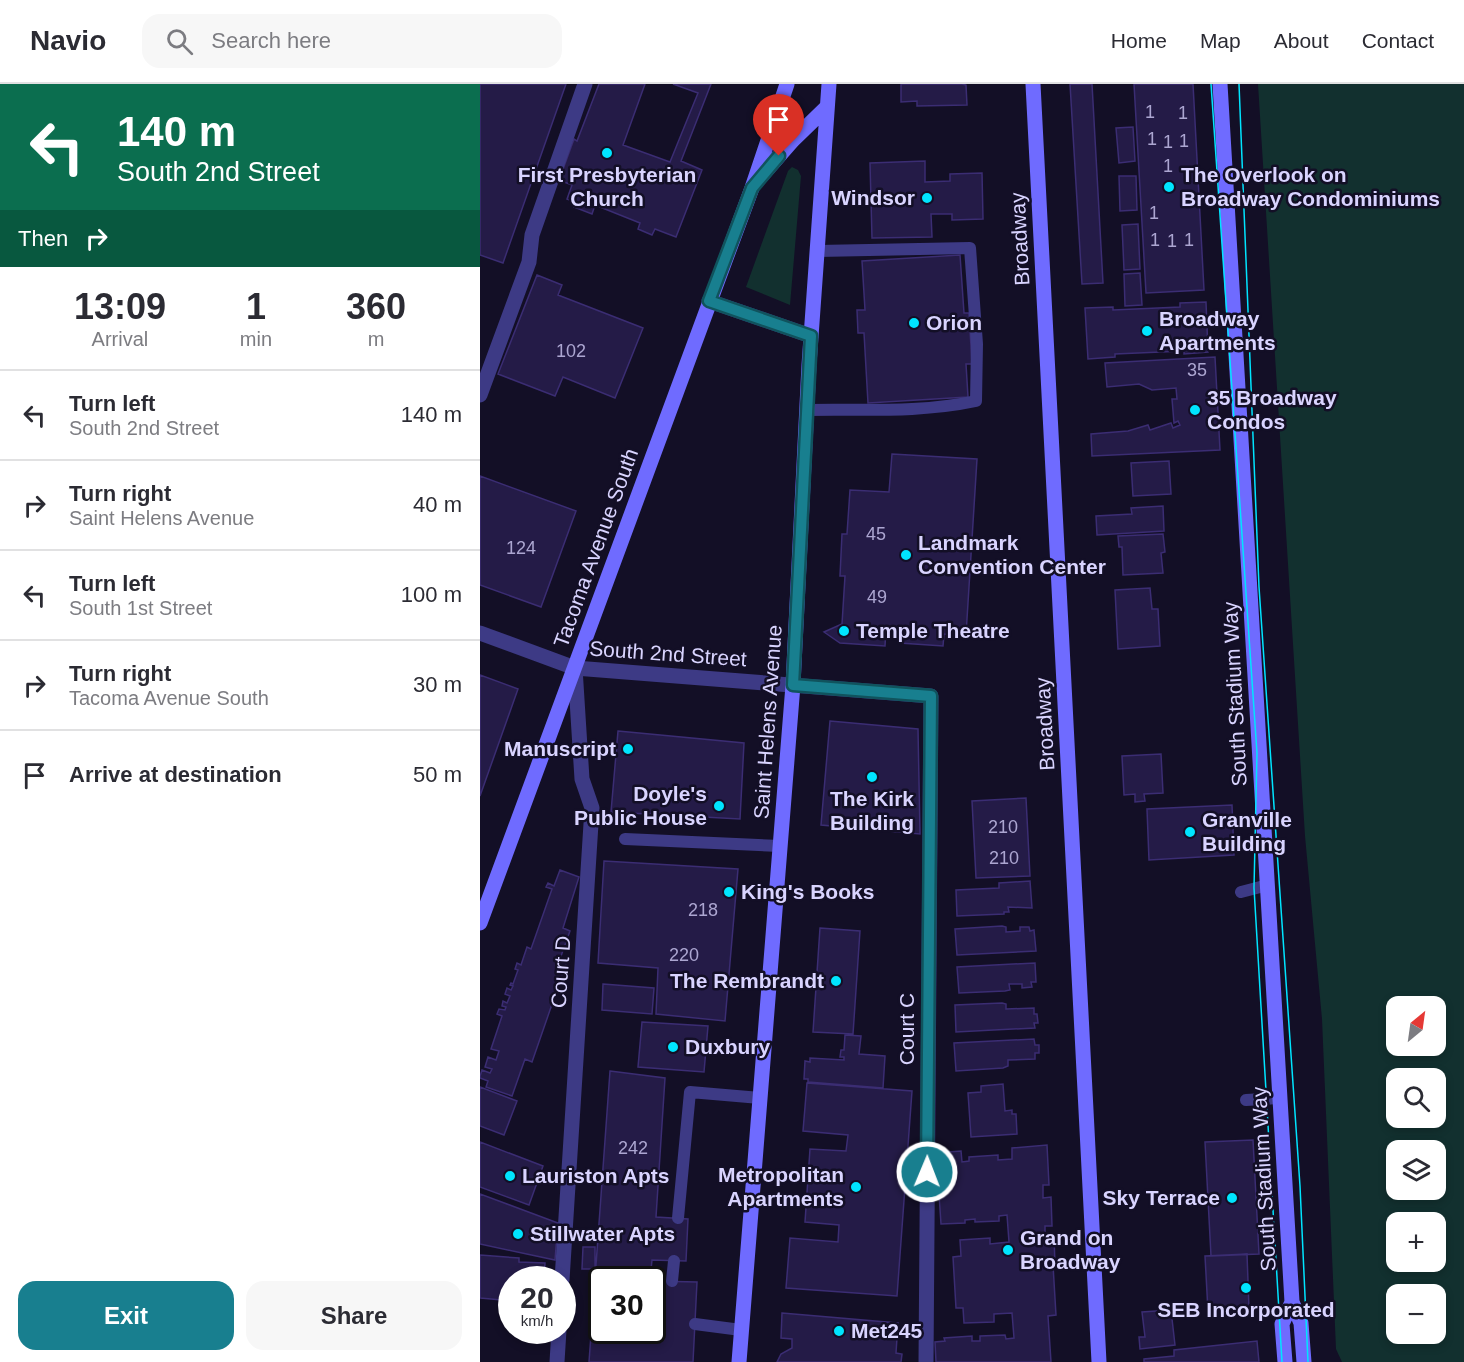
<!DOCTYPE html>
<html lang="en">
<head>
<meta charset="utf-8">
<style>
	:root { --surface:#fff; --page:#f7f7f7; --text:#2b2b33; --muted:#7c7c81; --line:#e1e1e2; --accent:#187f8f }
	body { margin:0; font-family:Arial,sans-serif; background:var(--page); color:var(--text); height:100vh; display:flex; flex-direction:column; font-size:22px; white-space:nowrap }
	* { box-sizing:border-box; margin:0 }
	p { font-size:20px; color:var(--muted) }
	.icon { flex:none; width:33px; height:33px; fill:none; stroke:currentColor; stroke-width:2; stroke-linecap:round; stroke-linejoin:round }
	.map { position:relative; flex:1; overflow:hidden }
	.side { display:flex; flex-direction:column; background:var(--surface); width:480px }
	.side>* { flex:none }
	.hud { background:#0b6e4f; color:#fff; overflow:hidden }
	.needle { width:39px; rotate:29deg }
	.tools { position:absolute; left:906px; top:912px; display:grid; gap:12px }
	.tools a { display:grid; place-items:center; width:60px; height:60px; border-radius:12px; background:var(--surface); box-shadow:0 3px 9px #0003; font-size:30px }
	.speed { position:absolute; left:18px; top:1182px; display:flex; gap:12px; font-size:30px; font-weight:700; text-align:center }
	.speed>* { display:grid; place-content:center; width:78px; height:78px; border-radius:50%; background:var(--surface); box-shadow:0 3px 9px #0003; line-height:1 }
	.speed small { font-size:15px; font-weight:400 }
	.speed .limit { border:3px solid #111; border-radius:9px; background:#fff; color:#111 }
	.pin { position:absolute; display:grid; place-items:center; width:51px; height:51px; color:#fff; margin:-62px -26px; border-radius:50% 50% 50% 0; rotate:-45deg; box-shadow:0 0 6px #0007 }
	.pin .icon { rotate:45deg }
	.me { position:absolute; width:66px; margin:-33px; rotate:1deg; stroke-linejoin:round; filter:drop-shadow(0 0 4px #0008) }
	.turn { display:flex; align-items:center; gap:21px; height:126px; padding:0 18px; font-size:27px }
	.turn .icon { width:78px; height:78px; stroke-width:2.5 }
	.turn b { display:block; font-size:42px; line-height:51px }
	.then { display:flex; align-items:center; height:57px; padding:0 18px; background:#0003; gap:12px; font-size:22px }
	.eta { display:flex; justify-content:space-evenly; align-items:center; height:102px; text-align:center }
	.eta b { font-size:36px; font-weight:800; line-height:42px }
	.primary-button { display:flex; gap:12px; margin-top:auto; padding:12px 18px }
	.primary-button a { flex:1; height:69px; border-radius:18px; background:var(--accent); color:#fff; font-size:24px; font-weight:800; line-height:69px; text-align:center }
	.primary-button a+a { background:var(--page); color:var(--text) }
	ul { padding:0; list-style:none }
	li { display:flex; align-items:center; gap:18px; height:90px; padding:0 18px; border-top:2px solid var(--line) }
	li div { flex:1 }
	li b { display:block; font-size:22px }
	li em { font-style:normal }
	header { display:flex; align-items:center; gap:36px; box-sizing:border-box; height:84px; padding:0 30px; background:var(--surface); border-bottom:2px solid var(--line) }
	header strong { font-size:28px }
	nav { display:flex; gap:33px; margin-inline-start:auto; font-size:21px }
	.search { width:420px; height:54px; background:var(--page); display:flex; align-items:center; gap:15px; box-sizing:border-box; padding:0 21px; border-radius:18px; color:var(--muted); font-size:22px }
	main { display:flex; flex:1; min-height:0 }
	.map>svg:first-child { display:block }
</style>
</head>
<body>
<header>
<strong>Navio</strong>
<div class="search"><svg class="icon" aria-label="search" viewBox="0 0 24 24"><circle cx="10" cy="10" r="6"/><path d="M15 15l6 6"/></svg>Search here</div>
<nav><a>Home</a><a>Map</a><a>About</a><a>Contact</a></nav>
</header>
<main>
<section class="side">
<div class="hud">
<div class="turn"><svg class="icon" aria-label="left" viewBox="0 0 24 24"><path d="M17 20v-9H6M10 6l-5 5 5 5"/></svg><div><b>140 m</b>South 2nd Street</div></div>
<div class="then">Then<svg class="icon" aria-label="right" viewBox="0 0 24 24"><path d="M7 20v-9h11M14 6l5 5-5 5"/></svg></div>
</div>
<div class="eta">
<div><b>13:09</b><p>Arrival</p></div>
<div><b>1</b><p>min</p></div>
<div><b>360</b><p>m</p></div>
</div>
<ul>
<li><svg class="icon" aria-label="left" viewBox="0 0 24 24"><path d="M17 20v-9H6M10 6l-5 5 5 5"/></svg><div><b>Turn left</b><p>South 2nd Street</p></div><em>140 m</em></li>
<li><svg class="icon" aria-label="right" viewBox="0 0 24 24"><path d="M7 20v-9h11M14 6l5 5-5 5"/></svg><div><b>Turn right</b><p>Saint Helens Avenue</p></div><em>40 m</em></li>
<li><svg class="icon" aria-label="left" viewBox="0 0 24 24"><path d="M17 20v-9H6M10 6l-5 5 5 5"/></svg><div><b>Turn left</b><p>South 1st Street</p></div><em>100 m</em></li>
<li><svg class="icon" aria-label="right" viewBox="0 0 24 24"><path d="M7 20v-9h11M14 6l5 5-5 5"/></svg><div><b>Turn right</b><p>Tacoma Avenue South</p></div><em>30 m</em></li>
<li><svg class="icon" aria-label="arrive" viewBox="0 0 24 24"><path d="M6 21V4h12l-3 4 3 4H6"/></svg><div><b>Arrive at destination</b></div><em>50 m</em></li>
</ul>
<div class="primary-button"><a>Exit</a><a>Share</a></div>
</section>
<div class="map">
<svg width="984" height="1278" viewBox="0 0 984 1278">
	<rect width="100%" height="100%" fill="#130f26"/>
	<path fill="#12302f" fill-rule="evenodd" d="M778,0H984V1278H862L856,1265L842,935L825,752ZM916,922H956V962H916ZM916,994H956V1034H916ZM916,1066H956V1106H916ZM916,1138H956V1178H916ZM916,1210H956V1250H916Z
		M312,83L318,86L321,92L310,221L266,203L308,87Z"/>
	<path fill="#241b47" stroke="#3b2d73" stroke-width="1.5" d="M0,0H86L23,179L0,171Z
		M119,0H165L143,61L190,78L218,9L193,0H231L201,77L222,86L196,153L175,145L172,151L158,145L160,139L115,121L112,130L94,123L95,118L87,115L92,101L79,96L94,55L97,57Z
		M421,0H482L486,1L487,21L437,22V17L421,18Z
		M590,0H612L623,199L602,200Z
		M654,0H713L724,206L666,209Z
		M653,43L655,77L639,79L636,44Z
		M445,77V98L470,97V90L502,89L503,135L472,136V130H451L452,153L392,154L390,79Z
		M639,92H656L657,126L640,127Z
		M658,140L660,185L644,186L642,141Z
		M480,171L484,229H489L492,280H486L488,313L388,319L384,249H378L377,226H385L382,177Z
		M660,189L662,221L645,222L644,190Z
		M57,191L82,201L78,211L163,244L135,314L83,293L75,312L18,290Z
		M726,218L728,268L704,270V267L635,270V273L608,275L605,224L633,223V226L700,223V219Z
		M735,273L740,366L612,372L611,350L648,347L668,341L670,346L691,339L693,344L700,341L698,337L694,339L692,315H697L696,304L672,306L659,300L627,303L625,279Z
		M412,370L497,375L486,551L464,550L463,562L420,559L421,546L406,545L405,562L360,559L344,548L362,540L365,492H360L362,450H367L370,406L409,408Z
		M689,377L691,410L653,412L651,379Z
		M0,392L96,427L61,523L0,501Z
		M683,422L684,447L617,451L616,432L652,430L651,424Z
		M683,450L685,468L681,469L683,489L643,491L642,463H639L638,452Z
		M670,504L672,525H678L680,562L638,565L635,506Z
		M0,591L38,605L0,712Z
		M350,637L438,645L440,750L341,741Z
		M138,647L264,659L260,735L131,728Z
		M681,670L683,709L664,710L665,717L655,718V710L644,711L642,672Z
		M546,714L550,792L496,794L492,717Z
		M752,721L754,771L669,776L667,725Z
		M124,777L258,785L245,937L176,930L178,884L118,879Z
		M80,786L99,793L83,844L90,847L80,875L87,877L52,978L45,975L32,1012L6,1003L8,997L0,994V992L2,986L10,989L12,985L5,983L8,973L16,976L19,967L11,965L22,932L17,930L19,925L25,926L26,923L22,922L23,917L27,919L30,912L25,910L27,904L31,906L33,902L30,901L31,899L33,900L38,886L35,885L37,879L41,881L47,863L51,865L72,805L66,803L68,799L74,802Z
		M550,797L552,824L528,823L529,828H524V830L477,832L476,806L519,804V799Z
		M522,842L526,843V848L540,847V843H549L550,847L554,846L556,867L477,871L475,845Z
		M340,844L380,847L373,950L333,948Z
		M555,879L556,898H551L552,903L542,904V900H529L530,906L525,907L479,909L477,883Z
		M123,900L174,904L172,930L122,926Z
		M522,919L526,920V925L554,924V930H557L558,939H554L555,944L476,948L475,921Z
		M162,938L228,942L224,988L158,983Z
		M365,951L381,952L379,970L405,972L403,1004L328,998V995H324L325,977L330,978V974L364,976V973H360L361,966H364Z
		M554,955L555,961H559V969H555V975L528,976V982L523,984L476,987L474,959Z
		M130,987L185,994L176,1133L208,1135L206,1177L172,1176L170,1196H122V1246H172V1197L217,1198L213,1278H109Z
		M327,999L432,1007L417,1212L306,1204L310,1154L358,1158L359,1141L325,1138L330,1065L366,1067L368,1051L323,1047Z
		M523,1000L525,1027L532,1026V1030H536L537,1050L491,1053L488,1009L501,1008V1002Z
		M0,1003L37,1017L24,1051L0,1042Z
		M773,1056L779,1170L731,1172L725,1058Z
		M0,1058L63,1082L49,1121L0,1103Z
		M567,1061L569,1101H563V1114L571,1113L572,1142H565V1153H574L575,1181H573L576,1231L568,1232L571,1278H456L455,1258L465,1257L464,1254L492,1252V1257H500V1252L525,1251L526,1255L534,1254L532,1229L514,1230V1238L484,1239L483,1224H476L473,1173L481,1172L480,1156L510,1154V1160L529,1158L527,1131L519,1132V1137L495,1138V1135L485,1136V1139L461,1140L459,1110H464L463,1098L458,1099L456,1069L481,1067L482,1078L489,1077V1073L518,1071V1076L532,1075V1064Z
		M0,1110L78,1139L75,1176L0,1160Z
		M103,1163H115V1185H102Z
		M767,1170L769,1225L728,1227L725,1172Z
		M0,1171L39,1174V1178L65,1179L64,1196H32V1217L0,1214Z
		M691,1226L695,1261L660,1265L659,1253H665L662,1228Z
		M302,1229L418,1239L416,1269L422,1270L421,1278H297L301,1270L312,1264V1255L301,1254Z
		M777,1257L779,1278H664V1275L694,1272V1266Z"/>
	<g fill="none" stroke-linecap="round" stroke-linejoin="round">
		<path stroke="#3d3a85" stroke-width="12" d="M327,326C384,325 440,329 496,317L497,260L490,164L338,167
			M145,755L300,762
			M761,808L788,801
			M766,1016L800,1014
			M198,1134L210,1008L280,1014
			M192,1197L194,1177
			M215,1240L261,1246"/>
		<path stroke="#3d3a85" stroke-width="15" d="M229,217L331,252
			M0,311L49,178L52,151L105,0
			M0,549L95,584L451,612L446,1278
			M82,1196L112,724L102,695L95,584
			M77,1278L79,1246"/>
		<path stroke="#6f6bff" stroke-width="15" d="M553,0L619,1278
			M740,0L812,1218
			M277,97L313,56L347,23
			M0,839L272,104L307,0
			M259,1278L313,601L329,281L349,0
			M805,1278L802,1240L812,1218L821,1239L824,1278"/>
		<path stroke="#00e5ff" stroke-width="1.5" d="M731,0L777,669L774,804L802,1278
			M759,0L779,503L820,1102L828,1278"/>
	</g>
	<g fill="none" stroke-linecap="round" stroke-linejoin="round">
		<defs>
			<path id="route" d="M299,72L272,104L229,217L331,252L313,601L451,612L447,1088"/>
		</defs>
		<use href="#route" stroke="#10535d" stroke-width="15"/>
		<use href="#route" stroke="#187f8f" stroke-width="10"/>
	</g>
	<g fill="#00e5ff" stroke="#130f26" stroke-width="2">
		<circle cx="127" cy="69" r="6"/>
		<circle cx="689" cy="103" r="6"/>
		<circle cx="447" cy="114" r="6"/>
		<circle cx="434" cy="239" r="6"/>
		<circle cx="667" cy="247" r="6"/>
		<circle cx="715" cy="326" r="6"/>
		<circle cx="426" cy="471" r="6"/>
		<circle cx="364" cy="547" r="6"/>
		<circle cx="148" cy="665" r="6"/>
		<circle cx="392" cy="693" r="6"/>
		<circle cx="239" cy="722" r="6"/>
		<circle cx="710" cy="748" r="6"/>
		<circle cx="249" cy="808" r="6"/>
		<circle cx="356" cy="897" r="6"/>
		<circle cx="193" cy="963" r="6"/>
		<circle cx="30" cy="1092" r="6"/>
		<circle cx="376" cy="1103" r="6"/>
		<circle cx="752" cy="1114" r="6"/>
		<circle cx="38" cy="1150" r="6"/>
		<circle cx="528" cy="1166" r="6"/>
		<circle cx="766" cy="1204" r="6"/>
		<circle cx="359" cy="1247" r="6"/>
	</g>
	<g text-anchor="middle" stroke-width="5" stroke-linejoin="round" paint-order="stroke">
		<g font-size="18" fill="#aca6d1">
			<text x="670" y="34">1</text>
			<text x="703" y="35">1</text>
			<text x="672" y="61">1</text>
			<text x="704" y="63">1</text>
			<text x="688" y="64">1</text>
			<text x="688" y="88">1</text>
			<text x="674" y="135">1</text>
			<text x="675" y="162">1</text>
			<text x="709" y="162">1</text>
			<text x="692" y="163">1</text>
			<text x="91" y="273">102</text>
			<text x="717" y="292">35</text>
			<text x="396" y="456">45</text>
			<text x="41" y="470">124</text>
			<text x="397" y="519">49</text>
			<text x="523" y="749">210</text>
			<text x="524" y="780">210</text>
			<text x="223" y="832">218</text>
			<text x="204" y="877">220</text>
			<text x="153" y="1070">242</text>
		</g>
		<g font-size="21" font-weight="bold" fill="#d9d4ff" stroke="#130f26" text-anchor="start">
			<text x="127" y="98" text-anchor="middle">First Presbyterian<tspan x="127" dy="24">Church</tspan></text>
			<text x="701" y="98">The Overlook on<tspan x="701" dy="24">Broadway Condominiums</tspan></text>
			<text x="435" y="121" text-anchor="end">Windsor</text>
			<text x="679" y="242">Broadway<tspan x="679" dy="24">Apartments</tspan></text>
			<text x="446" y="246">Orion</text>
			<text x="727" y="321">35 Broadway<tspan x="727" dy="24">Condos</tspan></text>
			<text x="438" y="466">Landmark<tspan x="438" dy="24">Convention Center</tspan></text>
			<text x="376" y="554">Temple Theatre</text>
			<text x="136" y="672" text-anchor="end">Manuscript</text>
			<text x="227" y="717" text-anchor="end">Doyle's<tspan x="227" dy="24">Public House</tspan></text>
			<text x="392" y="722" text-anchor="middle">The Kirk<tspan x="392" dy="24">Building</tspan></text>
			<text x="722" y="743">Granville<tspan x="722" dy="24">Building</tspan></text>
			<text x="261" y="815">King's Books</text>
			<text x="344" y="904" text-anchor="end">The Rembrandt</text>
			<text x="205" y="970">Duxbury</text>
			<text x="364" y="1098" text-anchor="end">Metropolitan<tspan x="364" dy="24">Apartments</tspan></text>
			<text x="42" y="1099">Lauriston Apts</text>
			<text x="740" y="1121" text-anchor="end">Sky Terrace</text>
			<text x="50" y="1157">Stillwater Apts</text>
			<text x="540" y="1161">Grand on<tspan x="540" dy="24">Broadway</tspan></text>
			<text x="766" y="1233" text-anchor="middle">SEB Incorporated</text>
			<text x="371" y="1254">Met245</text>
		</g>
		<g font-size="21" fill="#d9d4ff" stroke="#130f26">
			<text transform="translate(540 155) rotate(-93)" y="7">Broadway</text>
			<text transform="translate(116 464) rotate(-70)" y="7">Tacoma Avenue South</text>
			<text transform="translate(188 570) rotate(4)" y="7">South 2nd Street</text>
			<text transform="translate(755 610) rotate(-93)" y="7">South Stadium Way</text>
			<text transform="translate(288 638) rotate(-86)" y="7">Saint Helens Avenue</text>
			<text transform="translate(565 640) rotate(-93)" y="7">Broadway</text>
			<text transform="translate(81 888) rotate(-86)" y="7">Court D</text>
			<text transform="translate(427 945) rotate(-90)" y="7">Court C</text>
			<text transform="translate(784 1095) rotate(-93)" y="7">South Stadium Way</text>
		</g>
	</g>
</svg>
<div class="tools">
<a><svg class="needle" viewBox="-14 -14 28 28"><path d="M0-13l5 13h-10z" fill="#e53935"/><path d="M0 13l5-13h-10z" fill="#7c7c81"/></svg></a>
<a><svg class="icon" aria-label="search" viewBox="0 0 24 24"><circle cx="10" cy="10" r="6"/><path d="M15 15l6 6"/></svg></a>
<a><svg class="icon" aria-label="layers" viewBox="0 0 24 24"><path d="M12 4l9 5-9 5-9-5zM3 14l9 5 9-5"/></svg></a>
<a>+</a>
<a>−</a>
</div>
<div class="speed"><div>20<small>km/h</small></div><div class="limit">30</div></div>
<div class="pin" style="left:299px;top:72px;background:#d93025"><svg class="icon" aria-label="arrive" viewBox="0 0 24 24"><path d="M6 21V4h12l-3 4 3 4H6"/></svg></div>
<svg class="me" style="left:447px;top:1088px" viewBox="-20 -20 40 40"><circle r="17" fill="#187f8f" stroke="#fff" stroke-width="3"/><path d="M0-11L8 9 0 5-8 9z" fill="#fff"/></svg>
</div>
</main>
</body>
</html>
